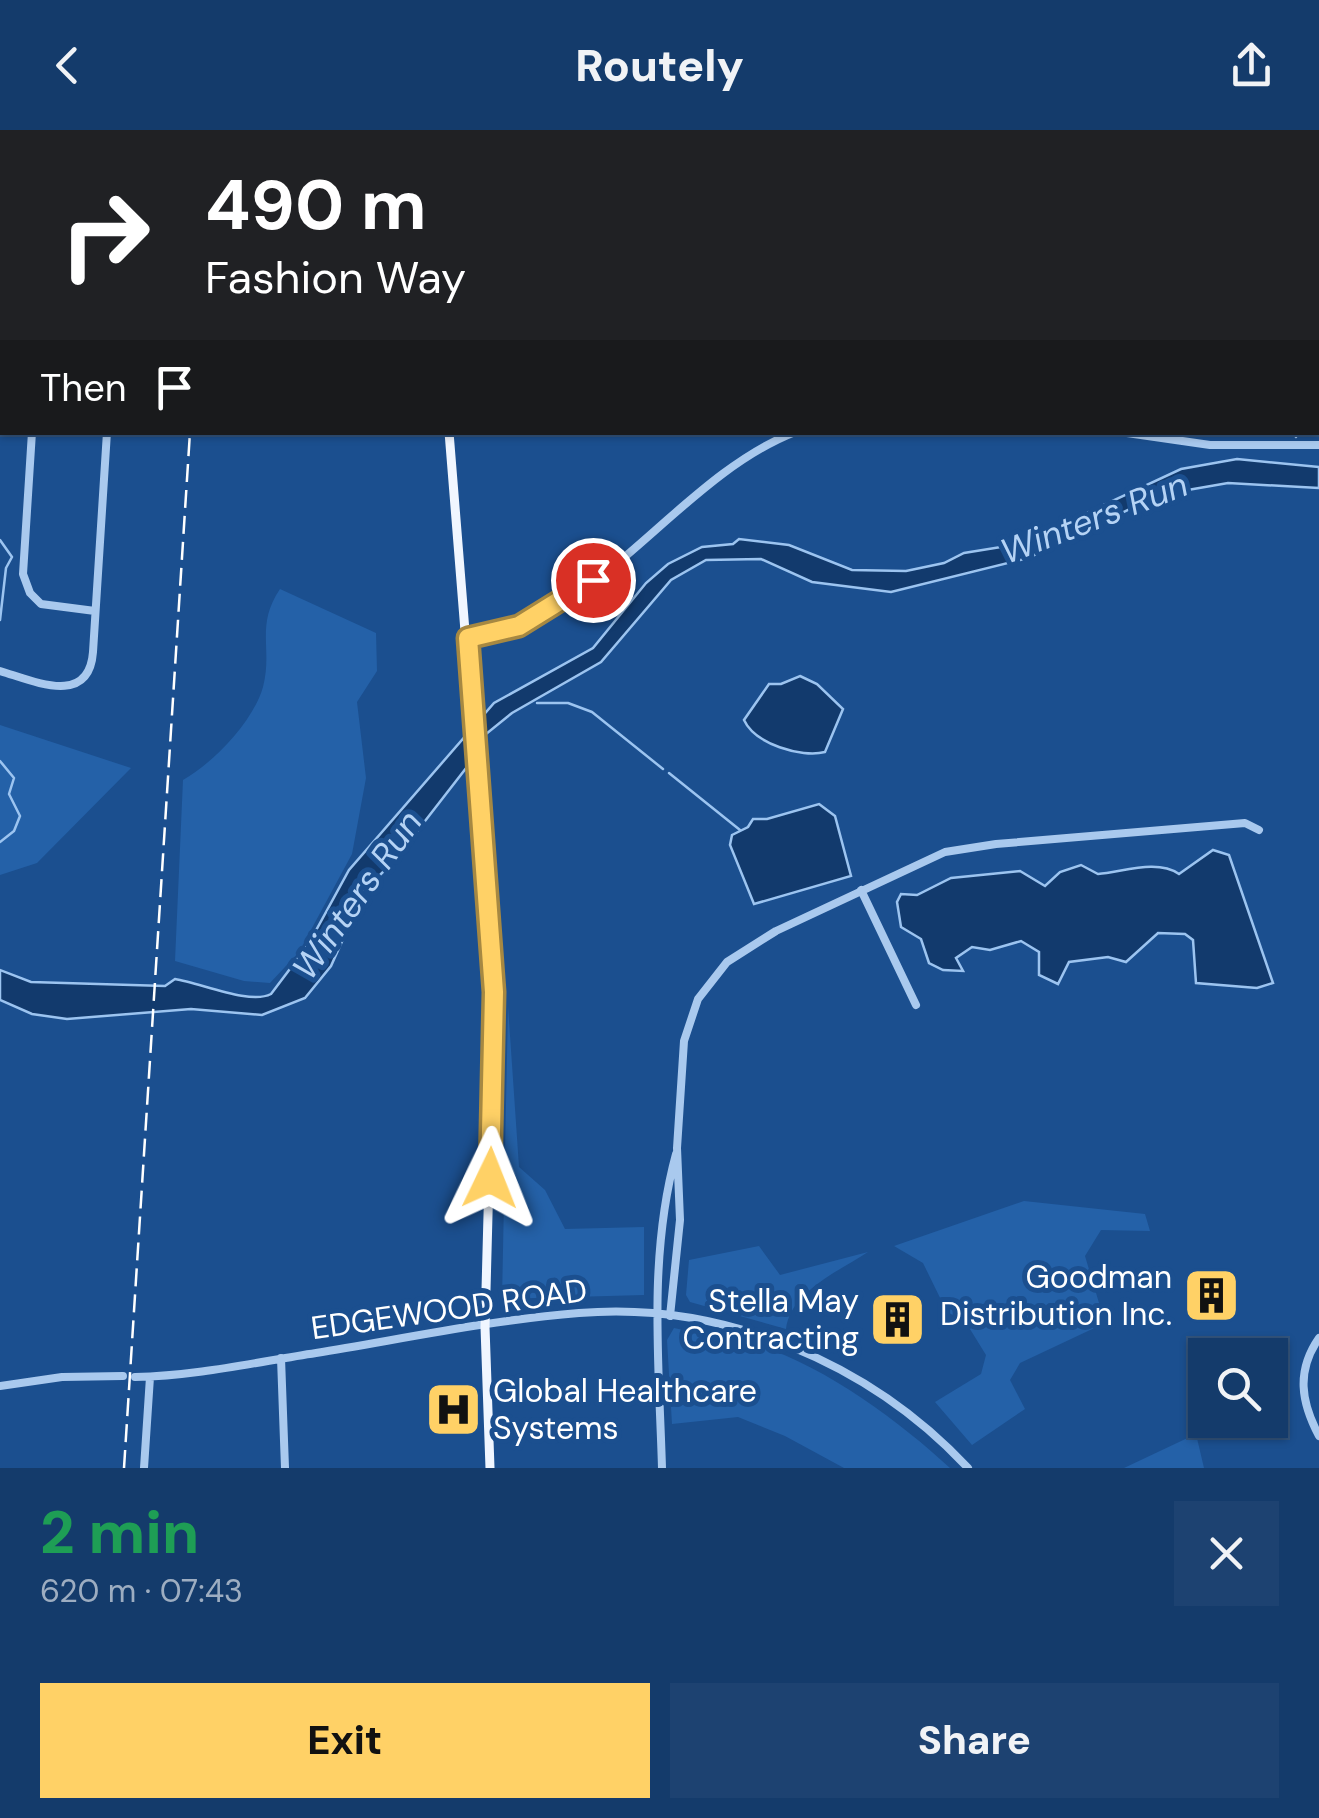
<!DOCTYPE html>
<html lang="en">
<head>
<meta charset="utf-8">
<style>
	:root { --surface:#143b6b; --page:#1d4271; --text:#f1f3f6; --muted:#9dadc1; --line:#33557e; --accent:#ffd166 }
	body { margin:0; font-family:"DM Sans",sans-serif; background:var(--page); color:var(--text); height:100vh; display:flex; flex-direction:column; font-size:38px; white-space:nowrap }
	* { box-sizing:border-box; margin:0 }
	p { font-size:32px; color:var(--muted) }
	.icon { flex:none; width:55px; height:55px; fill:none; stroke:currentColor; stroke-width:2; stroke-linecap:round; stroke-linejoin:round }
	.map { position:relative; height:1338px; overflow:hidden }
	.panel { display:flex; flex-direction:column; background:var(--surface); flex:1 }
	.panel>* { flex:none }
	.top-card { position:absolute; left:0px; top:0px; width:1320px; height:305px; box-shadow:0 2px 8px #0004,0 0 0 2px var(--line); background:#202124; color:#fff; overflow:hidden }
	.fabs { position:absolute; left:1188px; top:1208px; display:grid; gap:20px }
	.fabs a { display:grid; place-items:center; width:100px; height:100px; border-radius:0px; background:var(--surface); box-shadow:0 2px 8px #0004,0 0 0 2px var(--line); font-size:50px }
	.pin { position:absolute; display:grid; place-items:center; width:85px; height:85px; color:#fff; margin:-42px; border:5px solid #fff; border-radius:50%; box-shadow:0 2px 10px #0007 }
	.me { position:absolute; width:110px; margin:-55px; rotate:2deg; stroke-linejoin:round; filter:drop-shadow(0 0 8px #0008) }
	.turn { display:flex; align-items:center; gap:35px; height:210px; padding:0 40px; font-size:45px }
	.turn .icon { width:130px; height:130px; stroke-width:2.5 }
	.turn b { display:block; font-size:70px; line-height:85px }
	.then { display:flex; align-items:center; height:95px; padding:0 40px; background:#0003; gap:20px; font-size:38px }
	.round { display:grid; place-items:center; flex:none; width:105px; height:105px; border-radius:0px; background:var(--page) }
	.head { display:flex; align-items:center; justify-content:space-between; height:170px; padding:0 40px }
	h1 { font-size:60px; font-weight:800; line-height:75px; color:#1e9e55 }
	.cta { display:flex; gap:20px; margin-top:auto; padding:20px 40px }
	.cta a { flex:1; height:115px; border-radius:0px; background:var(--accent); color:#111; font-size:40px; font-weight:800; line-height:115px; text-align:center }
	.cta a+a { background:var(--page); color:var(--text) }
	header { display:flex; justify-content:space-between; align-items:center; height:130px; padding:0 40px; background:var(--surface); font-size:45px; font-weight:800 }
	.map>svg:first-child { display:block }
</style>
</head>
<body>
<header><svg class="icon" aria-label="back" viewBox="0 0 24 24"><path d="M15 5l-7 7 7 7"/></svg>Routely<svg class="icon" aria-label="share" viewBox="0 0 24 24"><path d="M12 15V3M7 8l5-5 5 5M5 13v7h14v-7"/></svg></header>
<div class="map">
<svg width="1319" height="1338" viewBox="0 0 1319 1338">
	<rect width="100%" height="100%" fill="#1b4f8f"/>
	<path fill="#2461a8" d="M280,459L376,503L377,541L357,572L366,648L352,724L299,822L270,853L244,851L175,831L183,650C213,633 253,592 263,557C273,519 255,496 280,459Z
		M0,595L131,638L37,733L0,745Z
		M508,876L519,1037L545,1060L565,1099L644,1097V1165L502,1169Z
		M1024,1071L1145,1084L1150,1101L1101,1100L1085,1126L1105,1193L1020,1233L1010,1250L1025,1279L972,1315L935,1272L981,1244L986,1225L965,1191L947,1182L923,1133L894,1116Z
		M759,1116L780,1145L868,1122C839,1141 790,1162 786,1199L690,1172L686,1165L689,1130Z
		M674,1198C702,1204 732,1208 759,1216C822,1234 902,1293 950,1338H844L785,1306L738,1287L672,1294L667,1210Z
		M1196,1304L1204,1338H1124Z"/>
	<path fill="#123a6d" stroke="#9cc4f0" stroke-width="2.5" d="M1237,329L1319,337V358L1228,353L1159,365L1028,428L891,462L812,452L761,429L706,430L671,450L601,532L512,583L486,604L470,633L394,731L365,760L331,836L305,868L262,885L191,879L67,889L32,884L0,870V840L31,852L165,856L175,849C201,853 250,875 271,864L308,815L349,740L494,573L593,518L646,453L668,434L702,417L733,414L739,409L789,415L852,440L906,441L944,433L964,423L1020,414L1181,339Z
		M800,546L817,554L843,579L825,622C801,628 755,614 744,590L769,554H781Z
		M819,674L835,686L851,746L754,774L730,715L732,705L748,697L753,689H767Z
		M1213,720L1229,725L1273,853L1257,858L1196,853L1193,810L1185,804L1158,803L1126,832L1108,827L1069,832L1058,854L1039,845V822L1021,811L990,820L972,817L956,828L963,841L943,840L929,833L921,809L901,797L897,772L901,764L917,765L951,748L1020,741L1045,756L1060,742L1081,735L1098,744C1123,742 1157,729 1179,744Z"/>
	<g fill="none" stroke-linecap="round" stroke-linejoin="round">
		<path stroke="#9cc4f0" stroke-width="2.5" d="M1268,2L1269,0
			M1318,59L1319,61
			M1318,83L1319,80
			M1318,159L1319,164
			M1318,201L1319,198
			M1318,221V224
			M1296,307L1297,302
			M0,410L12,427L6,438L0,490
			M537,573H568L592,582L663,639
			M0,631L14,648L9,664L20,686L14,701L0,712
			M669,643L740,700"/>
		<path stroke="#a9c9ee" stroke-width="8" d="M0,73H2
			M0,148H2
			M0,224L2,229
			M32,302L23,444L30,463L41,474L95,481
			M1120,302L1210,315H1319
			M468,508C594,498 677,348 795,302
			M0,541C34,551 89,577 93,522L107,302
			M861,760L916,875
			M670,1186L680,1090L677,1018L684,911L698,869L727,832L776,801L945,722L996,714L1245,693L1259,700
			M1319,1208C1296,1241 1301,1272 1319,1306
			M281,1228L285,1338
			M135,1247C195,1246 257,1232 316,1223C402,1209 491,1190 579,1183C724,1171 870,1233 968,1338
			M0,1256L62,1247L123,1246
			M144,1338L150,1247
			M662,1338C659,1233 648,1127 676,1024"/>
		<path stroke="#f0f6ff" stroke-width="9" d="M432,2V0
			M449,302L494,862L485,1197L490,1338"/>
		<path stroke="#fff" stroke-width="2.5" stroke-dasharray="18 8" stroke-linecap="butt" d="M208,2L209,0
			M124,1338L190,302"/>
	</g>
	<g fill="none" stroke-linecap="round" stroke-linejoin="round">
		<defs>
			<path id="route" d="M490,1048L494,862L468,508L519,496L593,450"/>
		</defs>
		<use href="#route" stroke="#a68842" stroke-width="25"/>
		<use href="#route" stroke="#ffd166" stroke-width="18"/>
	</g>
	<defs>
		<symbol id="building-square" viewBox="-11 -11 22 22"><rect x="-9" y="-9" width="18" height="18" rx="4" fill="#ffd166" stroke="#1b4f8f"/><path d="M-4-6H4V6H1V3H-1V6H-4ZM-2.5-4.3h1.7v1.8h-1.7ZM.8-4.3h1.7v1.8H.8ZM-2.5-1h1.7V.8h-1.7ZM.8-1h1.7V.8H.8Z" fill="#111"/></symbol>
		<symbol id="hospital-square" viewBox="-11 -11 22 22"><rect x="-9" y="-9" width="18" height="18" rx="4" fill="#ffd166" stroke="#1b4f8f"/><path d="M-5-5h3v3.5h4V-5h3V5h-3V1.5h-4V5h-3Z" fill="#111"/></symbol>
	</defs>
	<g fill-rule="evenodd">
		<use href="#building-square" x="1180" y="1134" width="63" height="63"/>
		<use href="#building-square" x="866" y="1158" width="63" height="63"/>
		<use href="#hospital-square" x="422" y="1248" width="63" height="63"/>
	</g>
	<g text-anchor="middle" stroke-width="10" stroke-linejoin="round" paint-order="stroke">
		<g font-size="32" fill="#fff" stroke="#1b4f8f" text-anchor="end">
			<text x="1172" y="1158">Goodman<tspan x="1172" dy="37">Distribution Inc.</tspan></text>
			<text x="859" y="1182">Stella May<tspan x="859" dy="37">Contracting</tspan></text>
			<text x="493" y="1272" text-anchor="start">Global Healthcare<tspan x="493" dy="37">Systems</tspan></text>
		</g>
		<g font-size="32" fill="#fff" stroke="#1b4f8f">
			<text transform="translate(449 1179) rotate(-8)" y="11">EDGEWOOD ROAD</text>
		</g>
		<g font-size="35" font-style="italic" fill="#b5d3f5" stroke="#1b4f8f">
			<text transform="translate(1094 388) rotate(-21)" y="12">Winters Run</text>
			<text transform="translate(357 765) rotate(-55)" y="12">Winters Run</text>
		</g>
	</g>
</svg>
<div class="fabs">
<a><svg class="icon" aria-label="search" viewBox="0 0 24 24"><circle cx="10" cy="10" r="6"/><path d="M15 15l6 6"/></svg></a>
</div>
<div class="pin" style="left:593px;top:450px;background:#d93025"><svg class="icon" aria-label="arrive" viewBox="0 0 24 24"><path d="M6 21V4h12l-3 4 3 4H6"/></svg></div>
<svg class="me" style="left:490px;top:1048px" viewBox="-20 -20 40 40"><path d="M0-17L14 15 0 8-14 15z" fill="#ffd166" stroke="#fff" stroke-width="4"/></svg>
<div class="top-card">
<div class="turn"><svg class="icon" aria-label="right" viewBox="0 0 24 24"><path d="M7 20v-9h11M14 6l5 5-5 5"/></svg><div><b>490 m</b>Fashion Way</div></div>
<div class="then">Then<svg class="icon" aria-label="arrive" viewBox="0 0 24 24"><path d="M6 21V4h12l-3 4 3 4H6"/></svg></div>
</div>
</div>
<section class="panel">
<div class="head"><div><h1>2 min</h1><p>620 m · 07:43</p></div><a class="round"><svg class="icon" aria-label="close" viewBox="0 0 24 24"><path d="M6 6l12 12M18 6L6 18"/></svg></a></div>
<div class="cta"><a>Exit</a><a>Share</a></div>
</section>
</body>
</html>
